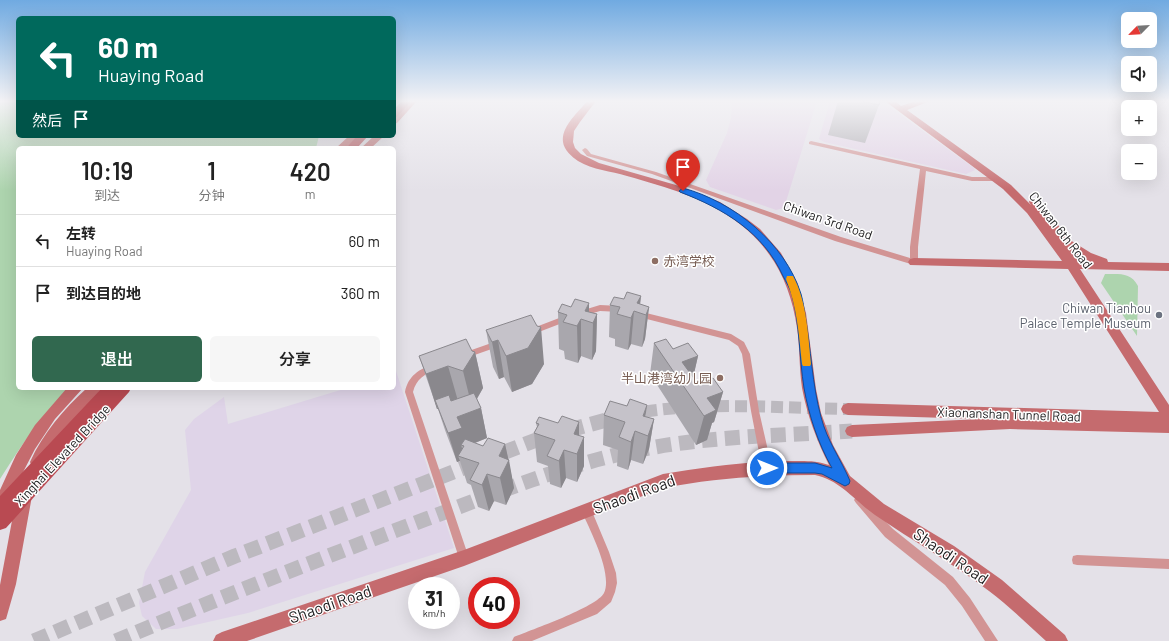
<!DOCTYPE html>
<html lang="zh">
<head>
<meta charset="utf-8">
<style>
	:root { --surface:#fff; --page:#f6f6f6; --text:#222; --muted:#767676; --line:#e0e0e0; --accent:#31684f }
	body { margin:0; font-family:Barlow,"Noto Sans SC",sans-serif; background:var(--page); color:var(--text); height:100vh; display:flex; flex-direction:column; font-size:15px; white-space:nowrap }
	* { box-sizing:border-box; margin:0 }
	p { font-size:13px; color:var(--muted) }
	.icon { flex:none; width:22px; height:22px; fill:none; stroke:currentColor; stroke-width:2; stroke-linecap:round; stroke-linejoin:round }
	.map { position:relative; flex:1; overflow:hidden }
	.panel { position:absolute; left:16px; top:146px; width:380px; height:244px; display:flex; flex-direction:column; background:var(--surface); border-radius:6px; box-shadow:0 4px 16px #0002 }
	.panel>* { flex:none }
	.banner { position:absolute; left:16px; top:16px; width:380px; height:122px; border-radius:6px; box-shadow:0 4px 16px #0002; background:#00695c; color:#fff; overflow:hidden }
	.needle { width:26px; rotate:246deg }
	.controls { position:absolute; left:1121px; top:12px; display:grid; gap:8px }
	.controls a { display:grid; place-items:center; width:36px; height:36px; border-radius:6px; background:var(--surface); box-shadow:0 4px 16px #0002; font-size:20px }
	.speed { position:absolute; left:408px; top:577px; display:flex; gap:8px; font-size:20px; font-weight:700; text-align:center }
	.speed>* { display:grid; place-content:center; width:52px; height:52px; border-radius:50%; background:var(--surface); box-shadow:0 4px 16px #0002; line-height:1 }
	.speed small { font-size:10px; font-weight:400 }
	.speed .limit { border:6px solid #d22; background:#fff; color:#111 }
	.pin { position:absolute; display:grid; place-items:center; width:34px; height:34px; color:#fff; margin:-41px -17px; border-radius:50% 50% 50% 0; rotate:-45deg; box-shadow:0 0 4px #0007 }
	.pin .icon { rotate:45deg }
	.me { position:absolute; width:44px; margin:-22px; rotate:90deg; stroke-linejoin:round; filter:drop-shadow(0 0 3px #0008) }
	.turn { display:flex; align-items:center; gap:14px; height:84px; padding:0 16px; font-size:18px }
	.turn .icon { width:52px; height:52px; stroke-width:2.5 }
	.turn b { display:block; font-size:28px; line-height:34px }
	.then { display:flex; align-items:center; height:38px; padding:0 16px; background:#0003; gap:8px; font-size:15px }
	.eta { display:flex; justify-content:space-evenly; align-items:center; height:68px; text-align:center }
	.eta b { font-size:24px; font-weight:600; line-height:28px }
	.action { display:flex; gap:8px; margin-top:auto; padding:8px 16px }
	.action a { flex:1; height:46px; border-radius:6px; background:var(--accent); color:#fff; font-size:16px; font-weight:600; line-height:46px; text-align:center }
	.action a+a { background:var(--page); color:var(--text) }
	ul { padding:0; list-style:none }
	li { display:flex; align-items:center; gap:12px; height:52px; padding:0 16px; border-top:1px solid var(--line) }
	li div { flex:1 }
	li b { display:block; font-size:15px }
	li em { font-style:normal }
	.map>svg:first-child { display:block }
</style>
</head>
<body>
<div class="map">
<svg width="1169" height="641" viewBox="0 0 1169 641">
	<rect width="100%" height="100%" fill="#e4e1e8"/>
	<path fill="#e2d3e6" d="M732,101H817L784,208L776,210L710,187L706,180L727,133L731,118Z
		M830,101H861L890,107L974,168L975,170L966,174L824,142L819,139Z"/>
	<path fill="#dfd4e8" d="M394,371H396L454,548L248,613L177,629H156L142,616L139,603L145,572L191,490L185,430L194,419L224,397L228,424L347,388H394Z"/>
	<path fill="#add4ae" d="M0,101H18V136H319L316,148H18V388H70C42,414 21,446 0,479Z
		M1105,274C1119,274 1131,272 1138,286L1137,336L1101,283Z"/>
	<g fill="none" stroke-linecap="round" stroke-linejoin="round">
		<path stroke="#bcb9bf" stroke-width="12" stroke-dasharray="12 6" stroke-linecap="butt" d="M610,419C683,399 772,408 848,409"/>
		<path stroke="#bcb9bf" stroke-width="15" stroke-dasharray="15 8" stroke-linecap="butt" d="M34,641L235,556L544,437L614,418
			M116,641C219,598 322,558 426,519C492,495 556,468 625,453C699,436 776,436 852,431"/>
		<path fill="#d29494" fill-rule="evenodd" d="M811,141L972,177H996L999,179L996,181H972L926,171L918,247V262L914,265L835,241L652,174L587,156L582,150L585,148L587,149L591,154L656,172L841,237L910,258V247L920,169L809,144V142Z
			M600,305L620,306L624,309L620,312L600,311L580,317L576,314L577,312Z
			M638,311L731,334L744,342L750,354L759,411L772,468L770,471L767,472L764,471L762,468L751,411L742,354L738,346L729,340L635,316L634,314Z
			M567,315L570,316L571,318L570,320L531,335L528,334L527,332L528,330Z
			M500,340L503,341L504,343L503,345L466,358L463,357L462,355L463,353Z
			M434,364L437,365L438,367L437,369C425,374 416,379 413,392L469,558L468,562L464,563L460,562L459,558L405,392C408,376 419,369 434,364Z
			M859,495L862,497L893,529L953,577L970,598L998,641H985L962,606L945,585L885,537L856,503L854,500L856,497Z
			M587,507L591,509L609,552L616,573L617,583L615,592L611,602L597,614L532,641H512L514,637C531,630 597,607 604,593C613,574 590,530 582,512L583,509Z
			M1077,555L1169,559V569L1077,565L1073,564L1072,560L1073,556Z"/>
		<path fill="#c56b6e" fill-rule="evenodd" d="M408,101H417L397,123L394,124V116Z
			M587,101H596L580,122L574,131L573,142L575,148L581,154L599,163L676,185L720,202L747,219L760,229L781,253L797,282L806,313L816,389L821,413L833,445L850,476L884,504L954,546L1002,580L1065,635L1068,641H1046C1027,624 1009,606 989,591C952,563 913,541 875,515C855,501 840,480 815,475C764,475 714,478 663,488L464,566L247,641H213L216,635L222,632L464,550L663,474C705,467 747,461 789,461C803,461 816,460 829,465C817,441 807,415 802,388C799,368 800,348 797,328C791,286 774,251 741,225C709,199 666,187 627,176C611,171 593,170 578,161C572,157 564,150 563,142C561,126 579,112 587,101Z
			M885,101H895L901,106L916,101H930L907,110L1011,185L1031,205L1029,202L1030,200H1038L1070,240L1091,253L1107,259L1108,262L1169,263V271L1080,269L1169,405V433L1010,429L852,437L847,435L845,431L847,427L852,425L981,419L848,415L843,413L841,409L843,405L848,403L1159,412L1068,269L910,265L908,262L910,259L914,258L1062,261L1027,213L1003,189ZM1081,257L1090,262L1083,261Z
			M349,136H359L346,148H336Z
			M374,136H384L371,148H361Z
			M67,388H83L55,419L35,449L20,478L5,516L0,518V490L16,455L35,425Z
			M87,388H103L60,436L42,467L37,468L32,467L30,462C43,433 64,409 87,388Z
			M25,489L30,491L32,496L16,584L6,619L0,621V585L14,510L20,491Z"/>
		<path fill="#b94a52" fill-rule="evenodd" d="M402,101H411L397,117L394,118V109Z
			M357,136H368L357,148H346Z
			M102,388H131L129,392L6,528L0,530V496Z"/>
	</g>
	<path fill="#a9a7ad" d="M838,101H880L879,105L865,143L828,135Z
		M641,296L640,304L649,307L645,339L642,347L631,344L628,350L615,346V339L609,337L610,305L624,299Z
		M558,312H589L597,314L596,351L592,360L581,356L578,363L565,359L564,351L559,349Z
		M486,330L544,364L532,384L512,392L504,377L499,379L493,367Z
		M654,343L698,356L693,377L698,384L723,392L714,422L712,423L707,440L696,445L650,374Z
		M472,351L475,352L483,388L477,399L481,408L487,438L475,443L483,446L505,444L514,488L506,505L494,501L489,511L478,507L471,485L467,483L460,461L457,462L445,430L438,409H437L431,391L419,356Z
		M604,415L646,417L654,419L649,449L643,464L631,460L628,470L617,466L618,450L603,445Z
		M579,422V436L584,437V466L577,482L566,478L561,488L550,484L548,466L537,462L534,433L537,427L536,423H558Z"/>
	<path fill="#8a888d" d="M641,296L639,313L637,303Z
		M589,303V322L585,311Z
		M649,307L645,339L642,347L646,315Z
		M634,311L631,344L628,350L631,318Z
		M597,314L596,351L592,360L593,323Z
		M581,319V356L578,363L577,326Z
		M541,327L544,364L532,384L512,392L506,356Z
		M498,340L504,377L499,379L492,342Z
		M475,352L483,388L472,407L463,371Z
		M698,356L691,387L682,362Z
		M448,366L458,401L435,400L438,409H437L426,374Z
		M723,392L714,422L712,423L707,440L696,445L704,416L707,398Z
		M647,405L643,434V416Z
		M481,408L487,438L467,446L461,445L465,458L458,456L460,461L457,462L448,433L457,417Z
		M654,419L649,449L643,464L648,436Z
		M579,422V449L584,437V466L577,482V454L574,434Z
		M635,431L631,460L628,470L631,442Z
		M505,444L509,462V460L514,488L506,505L500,478L499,456Z
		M564,450L566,478L561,488L559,461Z
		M487,474L494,501L489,511L482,485Z"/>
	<path fill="#c5c2c9" stroke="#8a888d" d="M860,101H880L879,105Z
		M627,292L641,296L637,303L649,307L646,315L634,311L631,318L617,314L620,307L610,305L614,297L624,299Z
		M575,299L589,303L585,311L597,314L593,323L581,319L577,326L563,322L567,315L558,312L562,304L571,307Z
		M531,315L537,326L541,327L528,348L506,356L498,340L492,342L486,330Z
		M466,339L472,351L475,352L463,371L448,366L426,374L419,356Z
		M666,339L673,349L688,343L698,356L682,362L698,384L713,378L723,392L707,398L716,410L704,416L654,343Z
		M474,393L481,408L457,417L462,428L448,433L435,400L449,395L451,401Z
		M630,399L647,405L643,416L654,419L648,436L635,431L631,442L619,437L625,422L604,415L610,401L627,406Z
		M562,416L579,422L574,434L584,437L577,454L564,450L559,461L547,456L555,440L534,433L539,424L536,423L539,417L558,423Z
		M488,438L505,444L499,456L509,460L500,478L487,474L482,485L470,480L479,463L458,456L464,446L461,445L465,439L483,446Z"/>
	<linearGradient id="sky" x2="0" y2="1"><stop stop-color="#70aae1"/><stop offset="0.53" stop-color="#f3f2f5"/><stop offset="1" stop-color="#f3f2f5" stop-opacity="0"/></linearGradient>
	<rect width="1169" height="191" fill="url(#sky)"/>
	<path fill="#1a73e8" stroke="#114b97" d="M683,188C734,202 785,243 801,294C803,301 804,308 805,315C811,349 812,384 821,417C827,441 841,459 850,481L849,484L845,486L822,474L815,473H767L763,472L761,468L763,465L767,463H815L832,468C818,443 809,416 804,388C799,357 800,325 792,295C790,288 786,282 783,276C763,232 724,209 680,192L679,191Z"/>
	<path fill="#f59e0b" d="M787,276H793C807,302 808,335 811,364L810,366H803L802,364C799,335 797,306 786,279Z"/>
	<g fill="#8d6e63" stroke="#fff" stroke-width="1.5">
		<circle cx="655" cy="261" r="4"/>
		<circle cx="720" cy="378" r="4"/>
	</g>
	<circle fill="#6b7280" stroke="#fff" stroke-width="1.5" cx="1159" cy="315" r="4"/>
	<g text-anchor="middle" stroke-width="3" stroke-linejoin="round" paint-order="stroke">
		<g font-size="13" fill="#1c1b1d" stroke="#fff">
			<text transform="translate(828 220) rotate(19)" y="5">Chiwan 3rd Road</text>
			<text transform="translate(1061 230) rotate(52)" y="5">Chiwan 6th Road</text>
			<text transform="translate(1009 414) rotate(2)" y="5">Xiaonanshan Tunnel Road</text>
			<text transform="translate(62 455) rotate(-47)" y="5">Xinghai Elevated Bridge</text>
		</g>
		<g font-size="13" fill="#785e54" stroke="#fff" text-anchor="start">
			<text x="663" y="266">赤湾学校</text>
			<text x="712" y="383" text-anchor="end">半山港湾幼儿园</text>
		</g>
		<g font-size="13" fill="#5b616d" stroke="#fff" text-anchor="end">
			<text x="1151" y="313">Chiwan Tianhou<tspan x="1151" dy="15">Palace Temple Museum</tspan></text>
		</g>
		<g font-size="16" fill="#1c1b1d" stroke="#fff">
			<text transform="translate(634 494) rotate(-20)" y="6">Shaodi Road</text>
			<text transform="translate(951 556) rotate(34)" y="6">Shaodi Road</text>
			<text transform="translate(330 604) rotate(-19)" y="6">Shaodi Road</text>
		</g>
	</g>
</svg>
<div class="controls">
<a><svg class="needle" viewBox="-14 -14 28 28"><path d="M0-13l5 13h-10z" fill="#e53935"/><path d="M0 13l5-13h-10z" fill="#767676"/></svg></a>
<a><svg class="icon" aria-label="sound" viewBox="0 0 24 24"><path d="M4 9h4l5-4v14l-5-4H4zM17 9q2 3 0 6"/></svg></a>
<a>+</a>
<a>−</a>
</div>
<div class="speed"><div>31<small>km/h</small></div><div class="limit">40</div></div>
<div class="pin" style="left:683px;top:191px;background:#d93025"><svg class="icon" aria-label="arrive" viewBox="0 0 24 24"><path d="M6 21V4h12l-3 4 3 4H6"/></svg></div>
<svg class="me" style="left:767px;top:468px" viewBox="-20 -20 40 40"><circle r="17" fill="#1a73e8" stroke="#fff" stroke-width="3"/><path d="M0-11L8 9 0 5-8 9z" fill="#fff"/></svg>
<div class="banner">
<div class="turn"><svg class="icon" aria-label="left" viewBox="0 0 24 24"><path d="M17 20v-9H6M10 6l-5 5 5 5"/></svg><div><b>60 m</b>Huaying Road</div></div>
<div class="then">然后<svg class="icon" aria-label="arrive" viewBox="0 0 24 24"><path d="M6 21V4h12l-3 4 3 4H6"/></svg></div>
</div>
<section class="panel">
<div class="eta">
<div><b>10:19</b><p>到达</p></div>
<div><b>1</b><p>分钟</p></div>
<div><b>420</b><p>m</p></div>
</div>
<ul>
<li><svg class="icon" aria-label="left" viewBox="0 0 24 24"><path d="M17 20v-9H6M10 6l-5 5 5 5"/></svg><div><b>左转</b><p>Huaying Road</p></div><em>60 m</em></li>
<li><svg class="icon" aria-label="arrive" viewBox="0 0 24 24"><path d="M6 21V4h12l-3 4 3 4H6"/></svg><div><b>到达目的地</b></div><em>360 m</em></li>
</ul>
<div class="action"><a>退出</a><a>分享</a></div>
</section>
</div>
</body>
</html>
